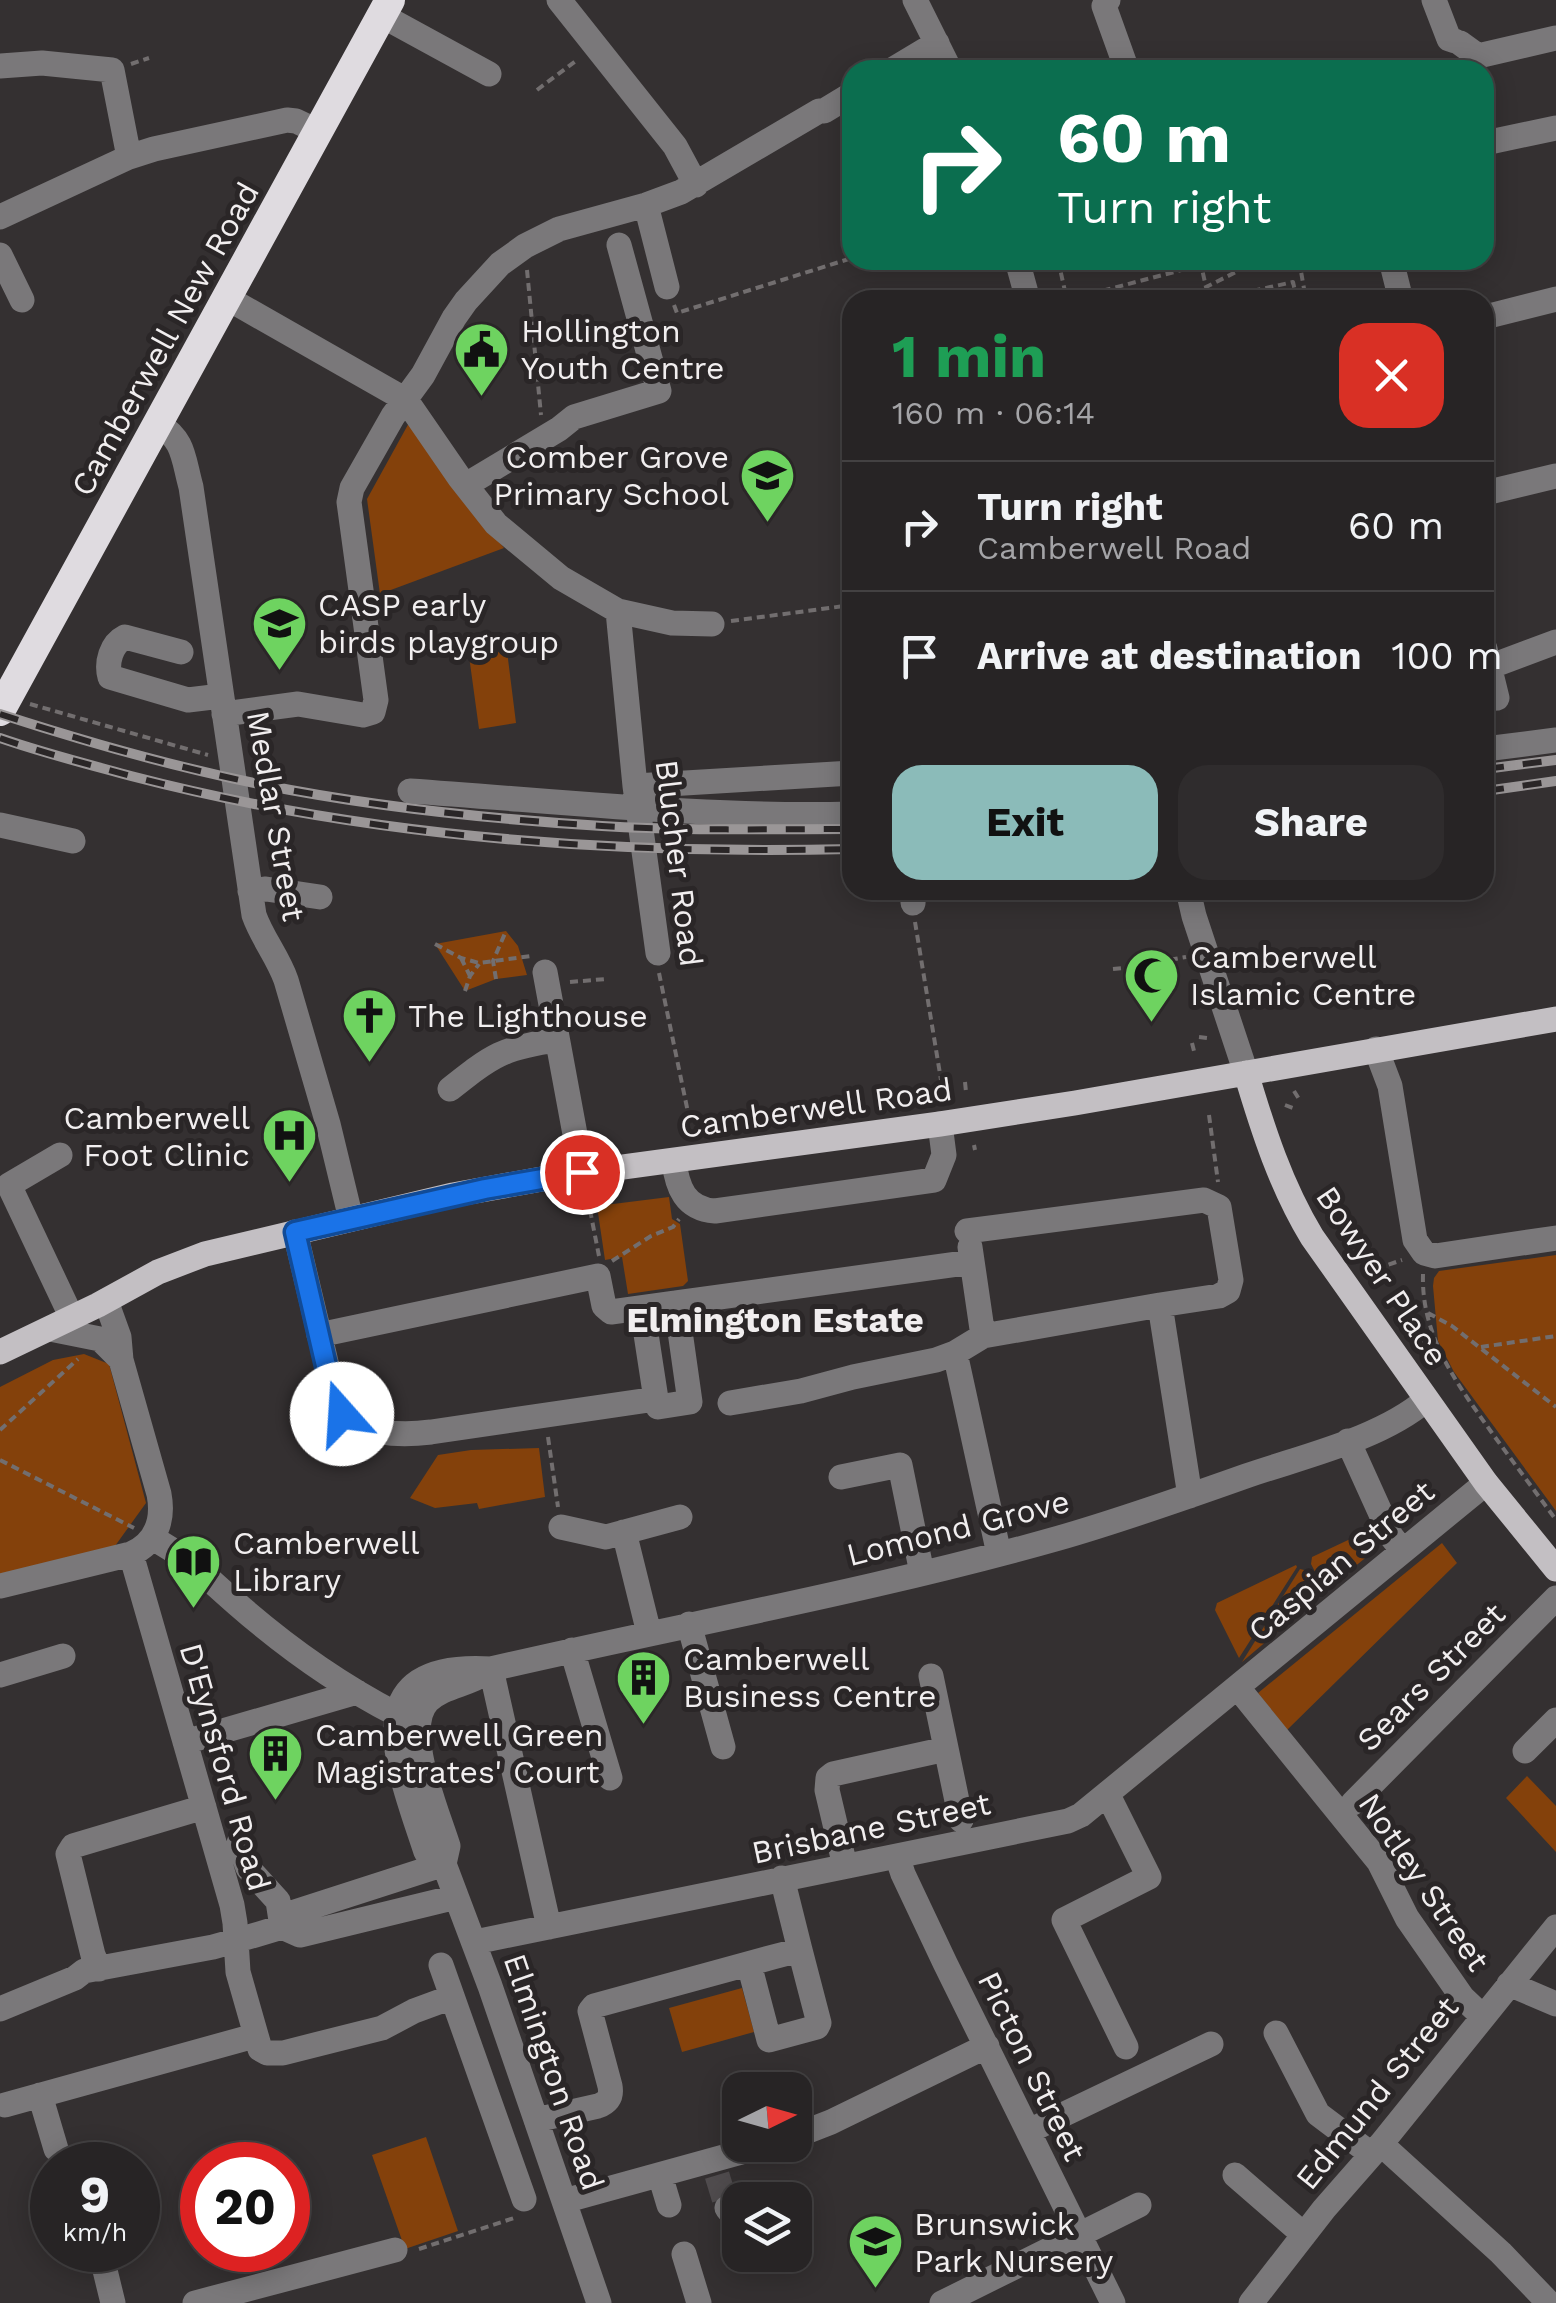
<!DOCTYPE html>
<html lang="en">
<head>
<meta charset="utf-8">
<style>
	:root { --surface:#272425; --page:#2f2c2d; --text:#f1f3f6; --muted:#a4a4a7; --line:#434142; --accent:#8bbbb9 }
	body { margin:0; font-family:"Work Sans",sans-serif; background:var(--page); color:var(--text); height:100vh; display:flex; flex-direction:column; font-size:38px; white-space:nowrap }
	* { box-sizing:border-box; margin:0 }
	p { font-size:32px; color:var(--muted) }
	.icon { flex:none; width:55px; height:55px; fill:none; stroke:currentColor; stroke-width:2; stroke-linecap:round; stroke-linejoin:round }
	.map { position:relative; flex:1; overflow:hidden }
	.side { position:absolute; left:842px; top:290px; width:652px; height:610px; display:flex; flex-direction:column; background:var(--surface); border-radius:30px; box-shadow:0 5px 25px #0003,0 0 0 2px var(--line) }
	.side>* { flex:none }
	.guide { position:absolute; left:842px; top:60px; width:652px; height:210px; border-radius:30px; box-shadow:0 5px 25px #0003,0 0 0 2px var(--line); background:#0b6e4f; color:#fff; overflow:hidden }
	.needle { width:65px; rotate:85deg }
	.buttons { position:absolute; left:722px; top:2072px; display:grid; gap:20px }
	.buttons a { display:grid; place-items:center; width:90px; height:90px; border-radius:20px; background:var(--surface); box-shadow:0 5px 25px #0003,0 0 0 2px var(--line); font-size:50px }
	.speed { position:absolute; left:30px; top:2142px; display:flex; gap:20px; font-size:50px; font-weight:700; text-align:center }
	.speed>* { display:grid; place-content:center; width:130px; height:130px; border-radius:50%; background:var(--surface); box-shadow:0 5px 25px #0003,0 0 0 2px var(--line); line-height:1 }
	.speed small { font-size:25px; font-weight:400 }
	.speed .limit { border:15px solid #d22; background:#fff; color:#111 }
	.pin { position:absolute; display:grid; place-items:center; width:85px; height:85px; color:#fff; margin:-42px; border:5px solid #fff; border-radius:50%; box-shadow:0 2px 10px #0007 }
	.me { position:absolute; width:110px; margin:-55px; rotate:341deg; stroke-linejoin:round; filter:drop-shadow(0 0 8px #0008) }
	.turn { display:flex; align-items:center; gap:35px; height:210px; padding:0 50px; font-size:45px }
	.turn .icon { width:130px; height:130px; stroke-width:2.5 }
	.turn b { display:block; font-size:70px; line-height:85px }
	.round { display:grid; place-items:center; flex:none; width:105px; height:105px; border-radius:30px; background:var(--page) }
	.head { display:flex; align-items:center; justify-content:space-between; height:170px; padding:0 50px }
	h1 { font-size:60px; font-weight:700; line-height:75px; color:#1e9e55 }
	.cta { display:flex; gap:20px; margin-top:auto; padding:20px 50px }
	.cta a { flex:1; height:115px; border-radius:30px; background:var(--accent); color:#111; font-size:40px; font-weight:700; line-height:115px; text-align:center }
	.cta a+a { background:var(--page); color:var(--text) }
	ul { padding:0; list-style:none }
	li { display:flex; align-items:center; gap:30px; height:130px; padding:0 50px; border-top:2px solid var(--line) }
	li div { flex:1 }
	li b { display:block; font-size:38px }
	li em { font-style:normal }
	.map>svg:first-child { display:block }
</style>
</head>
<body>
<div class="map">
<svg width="1556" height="2303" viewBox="0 0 1556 2303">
	<rect width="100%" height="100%" fill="#343031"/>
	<path fill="#84410b" d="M410,421L460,495L504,548L380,594L367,499Z
		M507,651L516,723L479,729L469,656Z
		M506,931L518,946L527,975L496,979L465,991L435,944Z
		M669,1197L672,1219L680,1224L688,1281L683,1286L628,1294L622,1257L605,1260L597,1206Z
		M1556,1255V1511L1454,1372L1438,1341L1433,1286L1434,1278L1439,1271Z
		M84,1354L109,1364L146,1503L115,1546L0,1574V1387L53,1360Z
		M539,1448L545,1497L479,1509L477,1503L435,1508L410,1498L438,1455L471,1450Z
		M1363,1533L1368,1534L1375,1550L1325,1591L1311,1564L1312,1557Z
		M1442,1543L1457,1563L1287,1730L1258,1693Z
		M1296,1565L1297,1567L1239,1658L1215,1610L1217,1603Z
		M1300,1569L1304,1570L1317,1598L1242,1662Z
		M1527,1776L1556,1806V1852L1506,1798Z
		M742,1988L754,2032L682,2052L669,2008Z
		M426,2137L458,2231L405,2249L372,2155Z"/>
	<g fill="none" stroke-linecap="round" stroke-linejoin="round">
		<path stroke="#504c4e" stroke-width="25" stroke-dasharray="25 12" stroke-linecap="butt" d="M717,2175L727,2208"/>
		<path stroke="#726e6f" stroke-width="4" stroke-dasharray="8 5" stroke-linecap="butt" d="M131,64L149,58
			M537,90L577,60
			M1058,260L1067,300L1201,265
			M1200,260L1206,287L1260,260
			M1299,260L1306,300
			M527,270L541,415
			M1250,300L1248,292L1293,282L1297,300
			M1364,300L1376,294
			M674,305L677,313L852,258
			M731,621L852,605
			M30,704L208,755
			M915,922L942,1086
			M435,944L461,958L479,963L531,956
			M461,958L470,976
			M1157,962L1186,957
			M1113,969L1123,968
			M659,973L690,1122
			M496,979L493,961L506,931
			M570,982L606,979
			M465,991L470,976L479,964
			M1199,1037L1207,1038
			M1192,1043L1194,1051
			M965,1082L966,1092
			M1294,1091L1299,1099
			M1285,1105L1293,1108
			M1209,1115L1218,1182
			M974,1145L975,1150
			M590,1210L599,1256
			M612,1261L651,1236L673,1227L679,1219
			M1364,1273L1402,1260
			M1423,1274C1421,1337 1458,1385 1492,1433C1513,1462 1535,1491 1556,1520
			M1428,1313L1452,1326L1556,1407
			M1418,1346L1433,1334
			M1481,1347L1556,1336
			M0,1430L78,1359
			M548,1437L558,1507
			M0,1460L134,1528
			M419,2249L514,2218"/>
		<path stroke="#7a787a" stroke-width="25" d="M559,0L675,146L696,185
			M915,0L950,70
			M1108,0L1104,6L1127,70
			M1434,0L1449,39L1455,41
			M381,15L489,74
			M1460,43L1478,56L1556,38
			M0,66L42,63L112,70L129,157
			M892,70L937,43
			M1485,143L1556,128
			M646,205L667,287
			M0,217L129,157L154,149L287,120L296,121L317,131
			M0,255L22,300
			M1017,260L1028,300
			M1391,260L1401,300
			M227,298L406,400L459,477L496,524L561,578L618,611L672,623L712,624
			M1485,317L1556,299
			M158,424C185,440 183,459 191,487L254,915C262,938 278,957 286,980L328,1124L351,1219
			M466,485L559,429L574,417L659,391L619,245
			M1485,493L1556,476
			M618,611L635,786L658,953
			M1485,649L1497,698L1485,699
			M181,652L125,637C111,644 106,663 110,677L188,700L221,696
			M1489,667L1556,642
			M224,714L298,704L363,715L373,712L376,700L349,502L352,488L393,416L423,375L454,318L466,301L500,264L525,246L559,229L646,205L681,192L819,111H824L852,94
			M1485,749L1556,740
			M635,786L852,773
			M410,791C557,801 705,818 852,814
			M0,825L73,841
			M1188,890L1194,916L1246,1073
			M250,891L266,889L320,897
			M913,903L914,890
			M545,972L582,1172
			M1376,1049L1390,1086L1415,1240L1424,1253L1435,1256L1556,1238
			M450,1089C493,1055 502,1048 557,1040
			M60,1155L9,1185L72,1318
			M674,1161C677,1187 685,1209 715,1211L934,1180L944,1155L940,1124
			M967,1231L1204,1200L1219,1207L1231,1280L1228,1291L1219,1296L1160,1305
			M295,1232L337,1408C360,1435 398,1436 431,1432L656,1399L658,1407L690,1402L676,1303L972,1262
			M970,1247L983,1336
			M642,1308L656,1399
			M50,1329L100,1339L121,1360
			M319,1335L598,1276L604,1306L611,1312L676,1303
			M955,1353L999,1554
			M730,1403L801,1391L853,1377L936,1360L955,1353L983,1336L1160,1305L1190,1496
			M1348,1441L1391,1536L1403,1551
			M841,1477L900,1465L922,1573
			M561,1527L606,1537L680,1517
			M624,1532L649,1633
			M152,1538C188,1557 207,1578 237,1604C285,1646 340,1685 396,1714
			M131,1554L232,1905L235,1923L238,1972L260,2049L267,2053H283L382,2028L414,2011L452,1997
			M0,1586L131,1554C156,1543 164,1520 159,1494L121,1360L119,1337L106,1301
			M689,1624L723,1747
			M572,1650L610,1778
			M491,1669L549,1927
			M485,1673C468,1685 443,1686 428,1701C401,1729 438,1813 448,1846L444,1864L490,1986L599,2303
			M0,1675L63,1656
			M931,1676L961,1820
			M1238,1688L1379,1862L1407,1918L1462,1997L1482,2016
			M185,1742L357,1692
			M1525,1751L1556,1720
			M1108,1795L1149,1877L1064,1920L1126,2047
			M1353,1803L1556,1598
			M239,1843L248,1868L278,1901L282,1927
			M897,1856L903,1874L945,1963L1113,2303
			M444,1864L426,1852C399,1769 351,1660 491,1669C680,1625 872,1591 1059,1538C1122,1520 1184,1498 1246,1476C1304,1456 1380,1439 1426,1400
			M845,1866L827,1790L828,1778L833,1774L946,1749
			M782,1878L800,1950
			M282,1927L300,1935L456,1897
			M475,1942L1068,1821L1081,1815L1486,1483
			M441,1965L524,2199
			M99,1969L93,1955L68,1854L73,1846L204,1807
			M1509,1984L1556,2004
			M0,2009L75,1978L84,1971L213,1947L259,1934L282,1927L292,1913L444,1864
			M1276,2033L1318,2114L1371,2154
			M40,2095L56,2149
			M5,2105L254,2036
			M536,2120L598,2106C608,2102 612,2097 610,2086L590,2011L594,2006L773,1957L800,1950L819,2023L817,2027L769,2040L749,1964
			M1029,2131L1211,2044
			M795,2136L831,2122L987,2046
			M1381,2144L1501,2253L1549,2303
			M660,2175L669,2205
			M1235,2175L1304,2235
			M564,2201L767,2145
			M727,2208L740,2224
			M95,2250L102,2258L113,2303
			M684,2254L699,2303
			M195,2303L395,2250
			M942,2303L1139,2205
			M1251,2303L1324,2209L1381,2144L1556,1927"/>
		<path stroke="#c3bfc3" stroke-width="25" d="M1246,1073C1263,1130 1281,1186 1312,1237L1486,1483L1556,1569
			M0,1352L98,1305L158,1272L205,1254L453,1195L564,1175L940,1124L1075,1103L1556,1019"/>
		<path stroke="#dfdbe0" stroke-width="30" d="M0,711L390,0"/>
		<defs>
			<path id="rail" d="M0,714C86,742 174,767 264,785C375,807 489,819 602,826C685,831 769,829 852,829
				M0,738C43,753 87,764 131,776C366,837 610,855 852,849
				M1485,769L1556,760
				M1485,791L1556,781"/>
		</defs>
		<use href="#rail" stroke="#9a9697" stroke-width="10"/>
		<use href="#rail" stroke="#2a2627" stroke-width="6" stroke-dasharray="19" stroke-linecap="butt"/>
	</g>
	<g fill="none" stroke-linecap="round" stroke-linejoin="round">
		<defs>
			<path id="route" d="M342,1414L333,1396L295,1232L485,1189L582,1172"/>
		</defs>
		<use href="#route" stroke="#114b97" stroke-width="25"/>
		<use href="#route" stroke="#1a73e8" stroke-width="18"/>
	</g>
	<defs>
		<symbol id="civic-pin" viewBox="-11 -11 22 30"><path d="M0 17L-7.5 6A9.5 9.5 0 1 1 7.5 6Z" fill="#6ed360" stroke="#2a2627"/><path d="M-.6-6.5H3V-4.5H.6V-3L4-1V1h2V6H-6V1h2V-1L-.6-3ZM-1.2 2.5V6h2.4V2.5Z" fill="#111"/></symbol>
		<symbol id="school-pin" viewBox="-11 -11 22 30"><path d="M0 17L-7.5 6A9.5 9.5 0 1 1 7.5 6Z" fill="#6ed360" stroke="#2a2627"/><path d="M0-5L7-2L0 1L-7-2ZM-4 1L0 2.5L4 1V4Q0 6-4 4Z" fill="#111"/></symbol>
		<symbol id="mosque-pin" viewBox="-11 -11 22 30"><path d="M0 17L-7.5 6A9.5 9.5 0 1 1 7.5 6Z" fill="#6ed360" stroke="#2a2627"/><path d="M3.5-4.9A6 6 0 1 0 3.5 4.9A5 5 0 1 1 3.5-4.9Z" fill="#111"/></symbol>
		<symbol id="church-pin" viewBox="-11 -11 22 30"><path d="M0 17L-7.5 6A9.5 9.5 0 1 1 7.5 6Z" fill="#6ed360" stroke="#2a2627"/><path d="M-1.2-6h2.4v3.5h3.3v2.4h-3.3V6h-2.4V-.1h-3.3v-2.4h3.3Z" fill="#111"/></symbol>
		<symbol id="hospital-pin" viewBox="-11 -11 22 30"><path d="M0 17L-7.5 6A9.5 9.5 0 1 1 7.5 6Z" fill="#6ed360" stroke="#2a2627"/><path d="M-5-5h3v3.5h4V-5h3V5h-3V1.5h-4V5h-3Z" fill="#111"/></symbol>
		<symbol id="library-pin" viewBox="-11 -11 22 30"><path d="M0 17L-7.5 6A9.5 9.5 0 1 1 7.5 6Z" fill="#6ed360" stroke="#2a2627"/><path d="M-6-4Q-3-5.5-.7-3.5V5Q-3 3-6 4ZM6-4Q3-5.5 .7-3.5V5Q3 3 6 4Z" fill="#111"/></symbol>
		<symbol id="building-pin" viewBox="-11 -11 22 30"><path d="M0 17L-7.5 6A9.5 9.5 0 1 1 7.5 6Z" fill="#6ed360" stroke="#2a2627"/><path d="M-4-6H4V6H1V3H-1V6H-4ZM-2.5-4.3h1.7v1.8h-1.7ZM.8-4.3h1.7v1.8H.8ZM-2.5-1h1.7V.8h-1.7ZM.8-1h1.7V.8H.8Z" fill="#111"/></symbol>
	</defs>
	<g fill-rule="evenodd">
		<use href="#civic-pin" x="450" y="318" width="63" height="86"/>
		<use href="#school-pin" x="736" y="444" width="63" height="86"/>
		<use href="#school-pin" x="248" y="592" width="63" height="86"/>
		<use href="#mosque-pin" x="1120" y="944" width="63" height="86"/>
		<use href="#church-pin" x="338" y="984" width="63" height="86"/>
		<use href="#hospital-pin" x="258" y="1104" width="63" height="86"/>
		<use href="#library-pin" x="162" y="1530" width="63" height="86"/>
		<use href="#building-pin" x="612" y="1646" width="63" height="86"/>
		<use href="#building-pin" x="244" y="1722" width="63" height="86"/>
		<use href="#school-pin" x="844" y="2210" width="63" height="86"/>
	</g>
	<g text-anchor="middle" stroke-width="10" stroke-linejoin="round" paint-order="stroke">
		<g font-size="32" fill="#f1eeef" stroke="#2a2627" text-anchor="start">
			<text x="521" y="342">Hollington<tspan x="521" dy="37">Youth Centre</tspan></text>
			<text x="729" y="468" text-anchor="end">Comber Grove<tspan x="729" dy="37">Primary School</tspan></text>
			<text x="318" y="616">CASP early<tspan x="318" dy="37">birds playgroup</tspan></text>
			<text x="1190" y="968">Camberwell<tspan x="1190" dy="37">Islamic Centre</tspan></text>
			<text x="408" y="1027">The Lighthouse</text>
			<text x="250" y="1129" text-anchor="end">Camberwell<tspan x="250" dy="37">Foot Clinic</tspan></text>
			<text x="233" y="1554">Camberwell<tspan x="233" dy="37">Library</tspan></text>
			<text x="683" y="1670">Camberwell<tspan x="683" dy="37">Business Centre</tspan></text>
			<text x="315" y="1746">Camberwell Green<tspan x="315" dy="37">Magistrates' Court</tspan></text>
			<text x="914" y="2235">Brunswick<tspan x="914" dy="37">Park Nursery</tspan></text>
		</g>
		<g font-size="32" fill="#f1eeef" stroke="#2a2627">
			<text transform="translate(165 339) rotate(-61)" y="11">Camberwell New Road</text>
			<text transform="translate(276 816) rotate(80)" y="11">Medlar Street</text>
			<text transform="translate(679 863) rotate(83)" y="11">Blucher Road</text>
			<text transform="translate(816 1108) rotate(-8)" y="11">Camberwell Road</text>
			<text transform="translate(1382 1276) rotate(56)" y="11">Bowyer Place</text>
			<text transform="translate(958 1528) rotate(-14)" y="11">Lomond Grove</text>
			<text transform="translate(1341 1561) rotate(-40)" y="11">Caspian Street</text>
			<text transform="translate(1431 1677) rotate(-45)" y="11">Sears Street</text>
			<text transform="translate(225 1767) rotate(74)" y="11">D'Eynsford Road</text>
			<text transform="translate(871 1828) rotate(-12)" y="11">Brisbane Street</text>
			<text transform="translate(1424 1882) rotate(56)" y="11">Notley Street</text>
			<text transform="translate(1032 2066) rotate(64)" y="11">Picton Street</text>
			<text transform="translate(554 2072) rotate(71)" y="11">Elmington Road</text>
			<text transform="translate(1377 2093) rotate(-51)" y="11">Edmund Street</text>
		</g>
		<g font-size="35" font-weight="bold" fill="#f1eeef" stroke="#2a2627">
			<text x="775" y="1332">Elmington Estate</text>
		</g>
	</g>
</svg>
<div class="buttons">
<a><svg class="needle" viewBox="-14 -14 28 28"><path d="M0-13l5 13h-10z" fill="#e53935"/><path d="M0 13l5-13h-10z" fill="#a4a4a7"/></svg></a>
<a><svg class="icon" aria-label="layers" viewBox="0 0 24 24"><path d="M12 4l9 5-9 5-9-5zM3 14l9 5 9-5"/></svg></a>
</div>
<div class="speed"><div>9<small>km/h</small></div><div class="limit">20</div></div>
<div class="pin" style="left:582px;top:1172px;background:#d93025"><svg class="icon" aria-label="arrive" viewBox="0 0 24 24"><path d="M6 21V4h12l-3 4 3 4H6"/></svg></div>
<svg class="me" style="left:342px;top:1414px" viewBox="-20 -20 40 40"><circle r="19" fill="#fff"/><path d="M0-13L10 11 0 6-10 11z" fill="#1a73e8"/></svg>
<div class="guide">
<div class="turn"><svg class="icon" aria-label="right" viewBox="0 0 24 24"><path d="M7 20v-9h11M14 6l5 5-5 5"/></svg><div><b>60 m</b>Turn right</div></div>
</div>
<section class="side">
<div class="head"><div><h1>1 min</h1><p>160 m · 06:14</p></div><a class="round" style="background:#d93025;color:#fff"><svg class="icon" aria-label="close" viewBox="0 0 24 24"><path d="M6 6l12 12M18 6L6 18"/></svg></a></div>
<ul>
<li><svg class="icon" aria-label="right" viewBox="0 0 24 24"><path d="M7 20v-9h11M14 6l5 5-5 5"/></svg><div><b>Turn right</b><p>Camberwell Road</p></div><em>60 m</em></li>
<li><svg class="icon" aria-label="arrive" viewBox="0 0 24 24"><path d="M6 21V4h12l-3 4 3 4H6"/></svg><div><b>Arrive at destination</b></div><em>100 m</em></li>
</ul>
<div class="cta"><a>Exit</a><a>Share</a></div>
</section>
</div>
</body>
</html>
